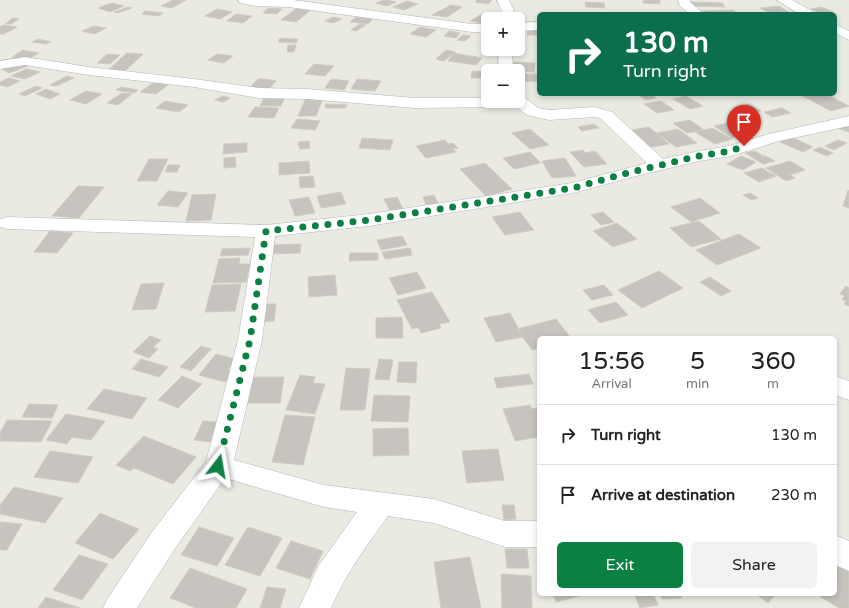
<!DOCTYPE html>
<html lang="en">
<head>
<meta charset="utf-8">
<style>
	:root { --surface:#fff; --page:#f2f2f2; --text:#222; --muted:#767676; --line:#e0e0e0; --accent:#0b8043 }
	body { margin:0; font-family:"Varela Round",sans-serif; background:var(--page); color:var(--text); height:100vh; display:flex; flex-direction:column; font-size:15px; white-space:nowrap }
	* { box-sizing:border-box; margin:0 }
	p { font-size:13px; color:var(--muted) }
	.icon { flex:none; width:22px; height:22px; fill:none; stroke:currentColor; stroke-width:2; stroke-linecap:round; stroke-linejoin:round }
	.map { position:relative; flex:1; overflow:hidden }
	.sheet { position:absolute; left:537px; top:336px; width:300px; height:260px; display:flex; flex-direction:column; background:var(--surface); border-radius:6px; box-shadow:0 2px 6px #0003 }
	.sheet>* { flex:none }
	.top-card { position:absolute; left:537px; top:12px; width:300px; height:84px; border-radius:6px; box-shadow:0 2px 6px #0003; background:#0b6e4f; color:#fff; overflow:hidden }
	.buttons { position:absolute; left:481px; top:12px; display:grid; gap:8px }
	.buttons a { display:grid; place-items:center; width:44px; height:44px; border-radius:6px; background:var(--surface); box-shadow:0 2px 6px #0003; font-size:20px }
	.pin { position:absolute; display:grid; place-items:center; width:34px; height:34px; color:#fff; margin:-41px -17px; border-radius:50% 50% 50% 0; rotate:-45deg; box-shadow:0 0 4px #0007 }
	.pin .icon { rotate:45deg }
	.me { position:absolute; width:44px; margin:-22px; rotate:14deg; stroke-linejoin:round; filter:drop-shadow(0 0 3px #0008) }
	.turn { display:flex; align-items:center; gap:14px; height:84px; padding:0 20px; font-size:18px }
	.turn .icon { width:52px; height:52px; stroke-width:2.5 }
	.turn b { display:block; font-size:28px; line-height:34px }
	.eta { display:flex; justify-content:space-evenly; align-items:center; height:68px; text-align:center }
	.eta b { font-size:24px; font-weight:600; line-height:28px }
	.primary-button { display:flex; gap:8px; margin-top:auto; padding:8px 20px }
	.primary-button a { flex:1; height:46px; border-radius:6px; background:var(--accent); color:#fff; font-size:16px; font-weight:600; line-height:46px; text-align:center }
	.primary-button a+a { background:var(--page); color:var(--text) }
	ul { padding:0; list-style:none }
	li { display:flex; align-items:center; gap:12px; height:60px; padding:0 20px; border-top:1px solid var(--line) }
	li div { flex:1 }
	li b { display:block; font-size:15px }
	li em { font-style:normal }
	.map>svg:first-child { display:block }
</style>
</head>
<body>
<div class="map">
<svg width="849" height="608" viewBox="0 0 849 608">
	<rect width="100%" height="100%" fill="#ebeae2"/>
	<path fill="#c7c4bf" stroke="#cfccc1" d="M173,0H186L172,8L161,6Z
		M384,0H388L396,2L387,6L376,3Z
		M477,0H492L488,4L475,2Z
		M643,0H660V4L643,3Z
		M407,1L418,4L404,10L393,7Z
		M585,2L604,3L605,8L586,7Z
		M690,2L722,3L725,7L692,6Z
		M112,3L124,6L110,12L98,8Z
		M451,5L462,7L447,17L432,15Z
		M779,6L788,12L769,13L760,8Z
		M128,7L132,8L118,13L114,12Z
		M298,7L312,9L296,22L281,20Z
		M821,7L833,12L822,14L811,9Z
		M268,8L282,9L277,14L263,13Z
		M217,9L232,12L220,19L205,16Z
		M733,10L738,14H704L701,11Z
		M145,11L163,13L159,16L142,14Z
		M236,14L252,16L243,23L227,21Z
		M480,15L495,18L488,19V22L485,24L470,21Z
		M333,17L342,19L333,23L325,21Z
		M356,17L373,19L368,24L350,22Z
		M13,18L19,19L11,24H5Z
		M360,24L366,25L356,31L351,30Z
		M3,25L17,27L4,34H0V27Z
		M94,26L106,28L95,34L82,31Z
		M420,27L436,30L426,37L410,34Z
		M529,27L539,28V35H527Z
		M449,31L460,33L456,38L444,36Z
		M463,35L471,36L465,41L457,40Z
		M280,38L298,39L296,43L278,42Z
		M38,39L51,42L46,44L32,42Z
		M288,45H296L294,52H287Z
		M23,50L39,53L28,59L12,57Z
		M446,50L455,52L444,61L436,59Z
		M127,53L143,54L125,71L108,70Z
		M454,53L482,58L476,65L448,61Z
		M107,54L120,55L110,64L97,63Z
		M217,54L233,56L224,63L208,60Z
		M514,62L535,63L534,72L512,71Z
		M21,63L28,66L9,73L2,69Z
		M314,64L334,66L325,76L305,74Z
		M26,69L40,72L25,79L11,76Z
		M472,71L486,72V78H471Z
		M518,74H537L539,81L518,82Z
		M67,76L74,78L56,86L50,85Z
		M9,78L20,81L7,87L0,85V82Z
		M258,79H265L276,81L269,89L250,87Z
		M331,79L349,81L344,90L325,88Z
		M357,79L381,81L375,91L351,89Z
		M153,83L168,85L156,94L140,92Z
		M36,86L42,88L25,96L19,94Z
		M121,87L138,90L134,93L116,90Z
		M46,89L60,94L50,99L36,94Z
		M86,91L102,94L86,104L70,100Z
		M122,93L132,94L118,105L107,103Z
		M637,94H650L656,98L646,100Z
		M799,94H826L849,106L831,111Z
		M223,96L230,98L223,102L215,100Z
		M265,96L285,97L281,106H260Z
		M686,96L703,106L690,109L673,99Z
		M306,98H323L316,116H298Z
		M165,101L188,105L179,112L156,108Z
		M661,101L674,110L657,113L644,104Z
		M326,104L347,105L345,108H325Z
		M749,104L761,111L751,113L739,106Z
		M255,107L279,108L274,118L248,117Z
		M782,108L791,113L772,117L764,112Z
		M297,119L320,121L315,130L291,128Z
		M690,120L704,130L687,133L673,123Z
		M732,122L751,133L732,138L714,126Z
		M594,124L599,128L582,131L578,127Z
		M845,125L849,126V132L837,128Z
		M649,127L669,144L646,148L627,131Z
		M712,128L732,139L715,144L695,132Z
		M530,129L549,145L530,149L512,133Z
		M678,129L697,143L676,147L657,133Z
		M791,137L813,147L803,152L780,142Z
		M362,138L393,140L390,150L359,148Z
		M445,140L448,144L453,143L458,148L453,149L456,152L426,158L416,146Z
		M838,140L847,143L834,150L825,146Z
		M309,141L310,148L300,149L298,142Z
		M247,143V152L223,154L224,144Z
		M820,147L833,153L827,156L813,150Z
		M583,150L585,153L595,151L607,164L584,167L570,152Z
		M755,151L763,156H766L775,161L763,164L745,153Z
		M530,152L541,163L514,169L503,158Z
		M741,156L756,162L743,170L727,164Z
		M235,157L236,167L224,168V158Z
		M565,158L576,176L552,178L542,161Z
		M149,159H168L157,181H137Z
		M309,161L310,173L279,175V163Z
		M790,161L805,170L790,175L795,178L786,181L766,168Z
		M485,163L512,189L486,196L460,169Z
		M168,165H180L177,172H165Z
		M762,168L776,176L759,182L744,173Z
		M313,176L315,187L300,188L299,177Z
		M78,186L104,187L79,218L52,216Z
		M848,190L849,191V208L843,206Z
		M168,191L188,193L178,207L157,205Z
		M341,192L346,204L321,208L317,196Z
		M750,193L758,198L751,200L743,195Z
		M216,194L211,220L186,221L192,195Z
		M434,195L438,203L426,205L423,197Z
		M309,197L315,213L295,216L289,200Z
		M397,197L403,209L390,211L384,199Z
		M700,198L720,213L691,222L671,207Z
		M520,212L534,230L505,235L492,217Z
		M603,212L614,222L601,225L591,215Z
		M699,221L721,239L691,247L670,228Z
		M617,223L637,239L613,247L593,231Z
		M50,231L73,233L57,253L34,252Z
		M739,234L761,248L717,265L696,250Z
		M402,236L407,245L381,250L377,240Z
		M301,244L300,253L272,254L273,245Z
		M250,248L248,255L220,256L222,249Z
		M410,248L412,255L385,259L382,252Z
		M350,253H378V260L349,261Z
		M240,258L239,264H250L246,282L213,283L219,259Z
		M659,271L683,288L642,308L618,290Z
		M417,272L426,288L398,295L389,278Z
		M335,275L337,295L309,297L308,277Z
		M710,277L731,291L721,296L700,282Z
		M164,283L156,309L132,310L141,284Z
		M241,284L235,311L205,312L212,285Z
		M604,285L613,295L592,300L583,290Z
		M846,286L849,288V306L844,304L846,301L842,299L845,296L840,294Z
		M432,292L450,322L439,324L441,328L421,333L418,327L412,329L397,300Z
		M616,302L628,315L600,323L588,310Z
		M261,304H276L274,321L258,322Z
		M510,313L523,337L496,342L484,318Z
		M402,317L403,338H376V318Z
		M556,319L571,338H539V348L532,350L517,329Z
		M150,336L161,340L153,347L158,349L149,358L133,352Z
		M201,346L211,349L191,371L180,367Z
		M216,354L236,359L228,369L234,371L225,382L199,375Z
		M141,359L168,367L159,377L132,369Z
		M379,359L393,360L389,380L375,379Z
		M399,362H417L416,383L397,382Z
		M346,368L370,369L365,410H340Z
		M529,374L533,384L497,388L494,378Z
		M300,375L315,377L313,383L325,384L315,414L286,410Z
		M182,376L202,384L178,408L158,400Z
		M253,377H284L280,403H248Z
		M104,389L147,398L132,419L87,409Z
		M374,395L410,396L408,422L371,421Z
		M29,404L58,405L52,418L22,417Z
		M530,405L532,409L537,408L539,412V437L515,441L503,409Z
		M66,414L105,421L91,440L72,437L67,444L46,440Z
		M285,415L315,417L303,465L272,462Z
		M7,420L52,421L41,442L0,441V433Z
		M203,421L219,422L211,442L194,440Z
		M408,428L409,455L373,456V429Z
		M144,436L196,457L173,484L134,468L130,471L116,465Z
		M498,449L504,480L467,483L462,451Z
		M50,451L93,457L78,483L34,477Z
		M14,487L63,498L45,523L0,514V505Z
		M502,505H514L516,519L504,520Z
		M100,513L139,529L113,559L75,543Z
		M0,522L22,524L7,550H0Z
		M199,527L234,538L217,566L181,555Z
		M248,527L282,538L260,576L225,565Z
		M291,541L323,551L310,579L276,568Z
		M505,549H527L529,568H507Z
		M79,555L108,564L82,600L53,590Z
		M470,557L481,608H441L434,562Z
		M835,563L849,572V608H839L816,594H835Z
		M190,568L247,589L236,608H196L170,598Z
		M501,574L531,576L532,608H502Z
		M267,587L286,589L280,608H260Z
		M553,594H588L556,602Z
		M634,594H653L658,605L640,608Z
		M660,594H681L682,598L662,599Z
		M756,594H776L768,603Z
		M46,597L80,608H38Z"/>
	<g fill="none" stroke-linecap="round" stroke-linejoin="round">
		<defs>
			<path id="minor" d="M238,0H293L472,24H488V32H472L288,7L256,6L240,3Z
				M497,0H509L514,11L511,19H499L502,11Z
				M678,0H690V2L704,14H690L680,6Z
				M777,0H792L812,11L814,14H799Z
				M539,22V30L518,31V23Z
				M835,24L849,31V40L835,33Z
				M498,49H512L513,71H499Z
				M25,57L89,67L194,79L259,88L307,89L415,98H488V101H518V94L523,96L538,108L549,110L594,107L612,112L663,159L699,151L729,146L769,134L849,116V126L779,141L731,156L699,161L636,176L573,193L369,226L275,236L262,340L234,460L324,485L434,499L505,521H539V547H505L434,523L388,516C366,546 346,574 331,608H299L319,565L357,512L324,507L225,478L174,550L137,608H103L108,598L152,532L206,462L238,340L255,237L7,229L0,227V219L7,217L266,225L369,214L572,183L647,163L600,118L594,117L549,120L527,115L516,107L415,108L307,99L259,98L194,87L89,75L25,65L0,69V61Z
				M835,376L849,381V400L835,395Z
				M835,535L849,541V571L835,565Z"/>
		</defs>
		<use href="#minor" stroke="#b2b4b8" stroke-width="1"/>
		<use href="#minor" fill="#fff" fill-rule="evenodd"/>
	</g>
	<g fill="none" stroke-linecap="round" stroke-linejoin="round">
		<path stroke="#0b8043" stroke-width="7" stroke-dasharray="0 12.6" d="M218,466L250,340L266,231L370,220L573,188L631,172L699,156L731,151L744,146"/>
	</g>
</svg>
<div class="buttons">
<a>+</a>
<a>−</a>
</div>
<div class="pin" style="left:744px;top:146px;background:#d93025"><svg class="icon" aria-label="arrive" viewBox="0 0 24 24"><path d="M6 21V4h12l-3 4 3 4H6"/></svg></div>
<svg class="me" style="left:218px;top:466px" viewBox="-20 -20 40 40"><path d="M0-17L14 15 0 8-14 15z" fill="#0b8043" stroke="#fff" stroke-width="4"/></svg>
<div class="top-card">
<div class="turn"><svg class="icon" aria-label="right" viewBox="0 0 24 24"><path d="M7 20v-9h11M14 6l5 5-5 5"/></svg><div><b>130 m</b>Turn right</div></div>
</div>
<section class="sheet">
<div class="eta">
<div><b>15:56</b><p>Arrival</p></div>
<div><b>5</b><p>min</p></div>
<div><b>360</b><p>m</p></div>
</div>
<ul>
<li><svg class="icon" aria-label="right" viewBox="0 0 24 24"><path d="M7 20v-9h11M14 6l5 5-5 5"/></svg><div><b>Turn right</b></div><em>130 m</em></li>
<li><svg class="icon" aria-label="arrive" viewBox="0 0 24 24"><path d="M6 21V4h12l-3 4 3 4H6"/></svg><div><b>Arrive at destination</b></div><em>230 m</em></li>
</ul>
<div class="primary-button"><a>Exit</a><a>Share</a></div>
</section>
</div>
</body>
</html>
